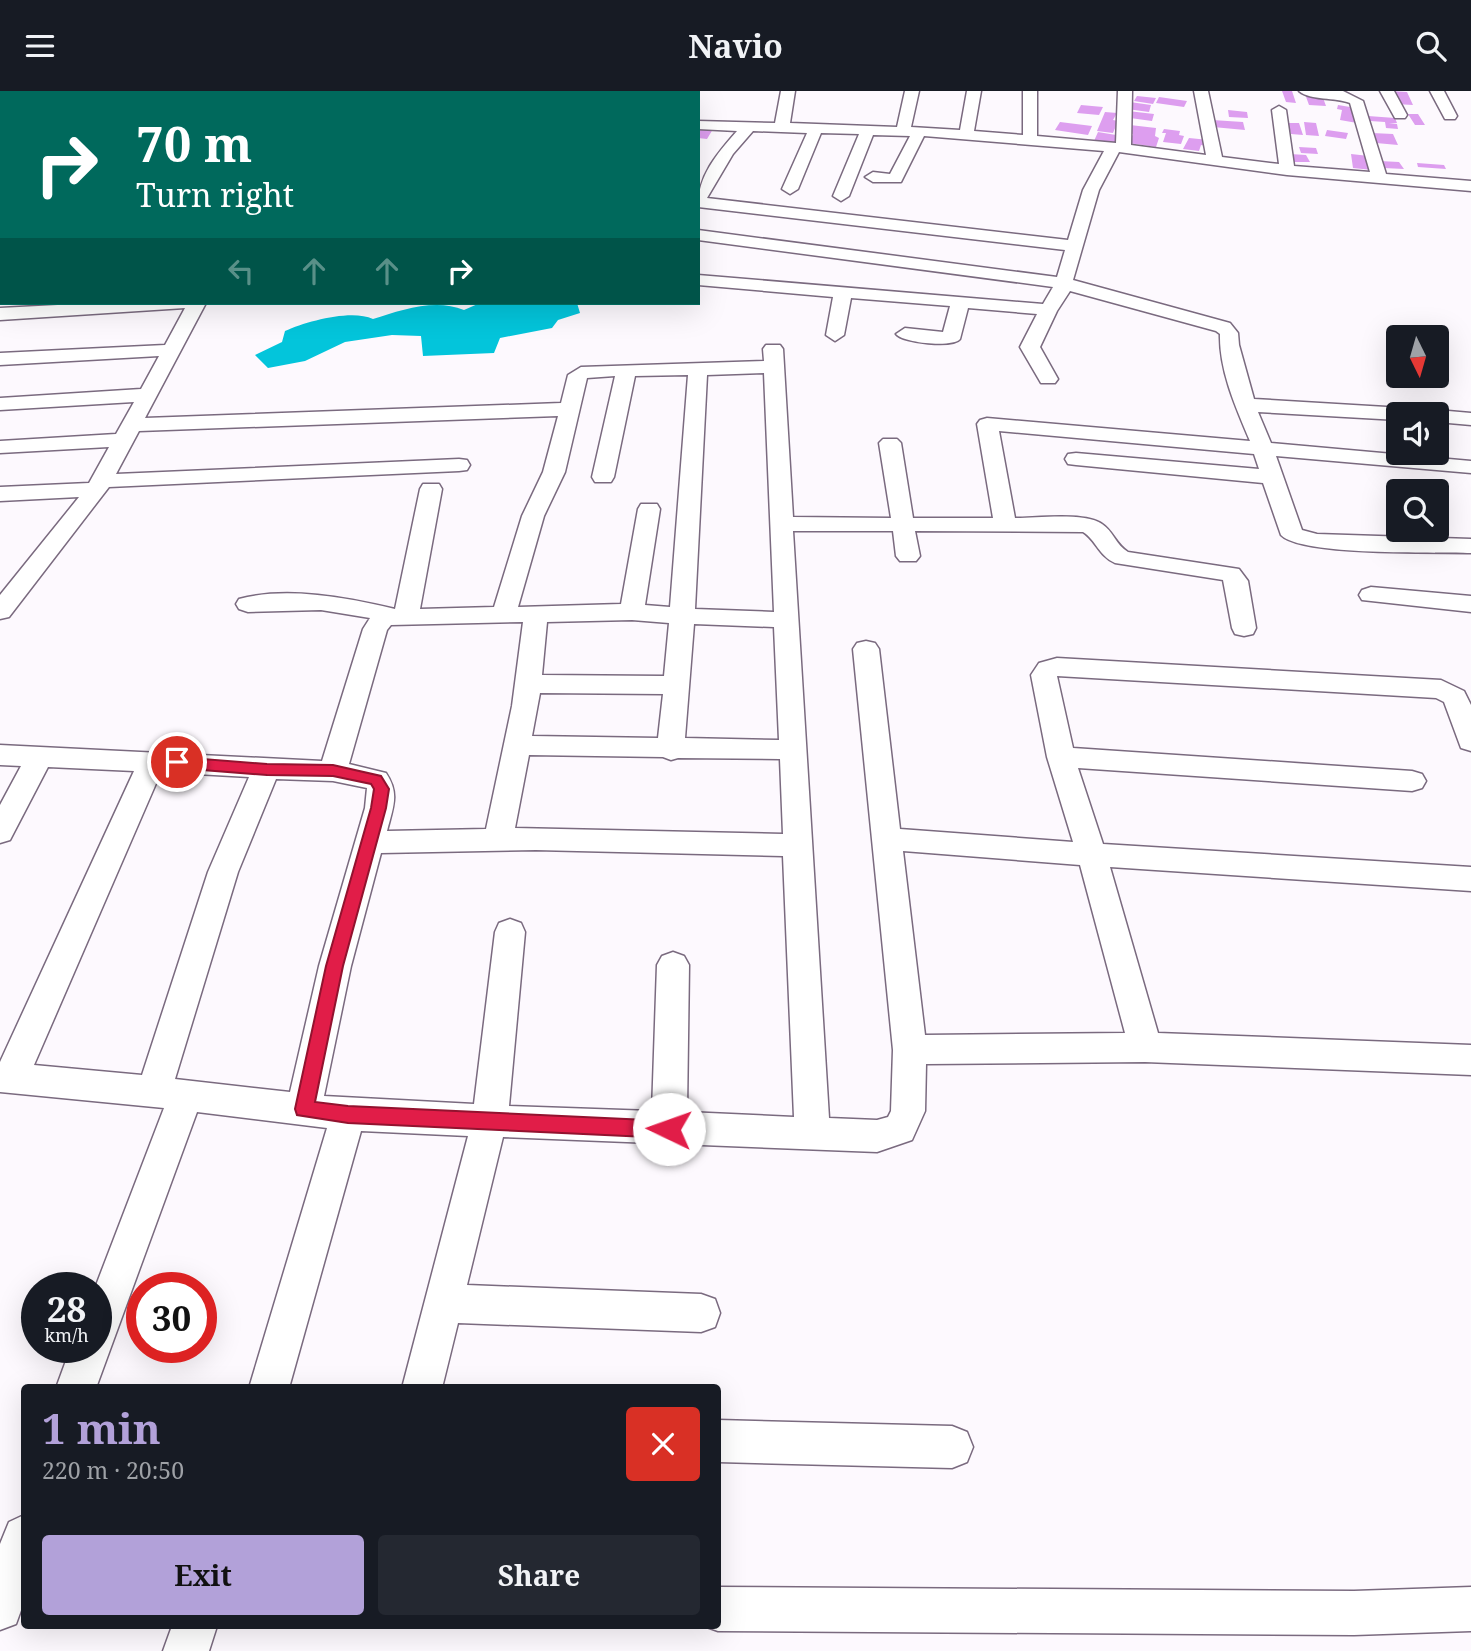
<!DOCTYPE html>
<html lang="en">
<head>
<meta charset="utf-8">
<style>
	:root { --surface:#171b24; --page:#242831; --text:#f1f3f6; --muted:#9ea1a6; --accent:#b2a1d9 }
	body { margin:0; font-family:"Noto Serif",serif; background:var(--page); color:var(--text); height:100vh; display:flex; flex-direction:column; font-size:26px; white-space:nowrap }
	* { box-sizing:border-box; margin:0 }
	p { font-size:23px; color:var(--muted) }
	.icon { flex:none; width:38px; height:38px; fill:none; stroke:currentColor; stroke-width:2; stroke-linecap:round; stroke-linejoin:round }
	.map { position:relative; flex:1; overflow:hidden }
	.drawer { position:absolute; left:21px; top:1293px; width:700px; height:245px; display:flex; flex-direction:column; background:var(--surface); border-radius:7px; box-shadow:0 7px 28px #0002 }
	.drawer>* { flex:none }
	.banner { position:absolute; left:0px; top:0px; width:700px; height:214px; box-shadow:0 7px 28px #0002; background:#00695c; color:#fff; overflow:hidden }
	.needle { width:46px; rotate:175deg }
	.fabs { position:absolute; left:1386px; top:234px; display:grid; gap:14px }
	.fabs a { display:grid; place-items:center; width:63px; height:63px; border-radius:7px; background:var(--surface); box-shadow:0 7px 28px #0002; font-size:35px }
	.speed { position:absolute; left:21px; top:1181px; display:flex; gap:14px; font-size:35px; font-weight:700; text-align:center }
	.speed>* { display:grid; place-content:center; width:91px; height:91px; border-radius:50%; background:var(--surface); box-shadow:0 7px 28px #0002; line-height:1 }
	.speed small { font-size:18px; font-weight:400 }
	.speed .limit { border:10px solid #d22; background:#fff; color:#111 }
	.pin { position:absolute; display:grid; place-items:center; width:60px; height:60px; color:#fff; margin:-30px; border:4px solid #fff; border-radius:50%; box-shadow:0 2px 7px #0007 }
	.me { position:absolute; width:77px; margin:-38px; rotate:273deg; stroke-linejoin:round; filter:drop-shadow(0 0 5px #0008) }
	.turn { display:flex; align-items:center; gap:24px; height:147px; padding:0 21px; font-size:32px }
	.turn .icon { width:91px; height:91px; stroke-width:2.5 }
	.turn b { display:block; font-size:49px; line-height:60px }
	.lanes { display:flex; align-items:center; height:66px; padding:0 21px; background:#0003; justify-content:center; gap:35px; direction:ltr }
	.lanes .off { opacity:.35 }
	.round { display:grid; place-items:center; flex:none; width:74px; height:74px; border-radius:7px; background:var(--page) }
	.head { display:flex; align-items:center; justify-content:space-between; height:119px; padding:0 21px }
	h1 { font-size:42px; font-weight:700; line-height:52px; color:var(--accent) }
	.button { display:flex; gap:14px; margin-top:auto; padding:14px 21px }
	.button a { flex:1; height:80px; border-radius:7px; background:var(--accent); color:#111; font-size:28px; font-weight:700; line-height:80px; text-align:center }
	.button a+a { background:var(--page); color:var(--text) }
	header { display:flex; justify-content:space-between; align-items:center; height:91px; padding:0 21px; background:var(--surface); font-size:32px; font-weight:700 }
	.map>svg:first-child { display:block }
</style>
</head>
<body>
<header><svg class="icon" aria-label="menu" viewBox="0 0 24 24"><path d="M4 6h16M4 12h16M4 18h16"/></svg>Navio<svg class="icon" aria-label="search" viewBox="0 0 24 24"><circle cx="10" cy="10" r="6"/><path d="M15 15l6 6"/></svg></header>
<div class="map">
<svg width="1471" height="1560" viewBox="0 0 1471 1560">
	<rect width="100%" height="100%" fill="#fdf9fe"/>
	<path fill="#03c5db" d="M480,212H577L580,222L558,229L552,237L500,247L494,262L423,265L421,245L392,244L345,251L305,270L268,277L255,264L282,251L285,240C307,230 352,218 373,228C401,219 435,207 464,219Z"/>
	<path fill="#dd9eef" d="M1282,0H1292L1296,12L1286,11Z
		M1390,0L1407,1L1413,14L1395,13Z
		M1305,3L1322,4L1326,15L1309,14Z
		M1137,5L1156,7L1153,13L1134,10Z
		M1159,6L1187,10L1184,16L1156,12Z
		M1130,11L1151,14L1149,21L1127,18Z
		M1081,14L1103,16L1099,24L1077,22Z
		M1338,14L1356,17L1357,32L1340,29L1342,19L1337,18Z
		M1228,19L1247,21L1248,27L1229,26Z
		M1128,20L1154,23L1152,30L1130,27Z
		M1105,21L1117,22L1113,29L1118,30L1113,42L1097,40Z
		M1408,23H1418L1425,34H1415Z
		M1368,25L1395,27L1397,32H1389L1397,33L1398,38L1386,37L1385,31L1370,30Z
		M1212,29L1243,31L1245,39L1213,36Z
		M1060,31L1092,35L1088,44L1055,39Z
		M1304,31L1316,32L1319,45L1306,44Z
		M1288,32H1299L1303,44L1291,43Z
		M1130,34L1156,37L1155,45L1159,47L1156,56L1129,52L1133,43L1125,42Z
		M698,37L713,38L707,48L698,47Z
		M1164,38L1180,40L1179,44L1184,45L1181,53L1163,51L1166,42H1162Z
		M1327,39L1348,42L1346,48L1325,45Z
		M1098,41L1122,45L1119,53L1094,50Z
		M1372,42L1393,43L1398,54L1376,52Z
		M1189,47L1209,49L1207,55L1201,54L1199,60L1183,58Z
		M1299,56L1316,57L1318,63L1301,62Z
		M1290,63L1306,64L1310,71H1293Z
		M1351,63L1369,65L1372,79L1353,77Z
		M1379,70L1399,71L1404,78L1384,77Z
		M1417,72L1444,74L1446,78L1418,76Z"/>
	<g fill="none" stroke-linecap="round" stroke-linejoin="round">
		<defs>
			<path id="minor" d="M28,0H44L27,2Z
				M90,0H105L89,2Z
				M157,0H172L156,2Z
				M222,0H237L221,2Z
				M327,0H341L326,2Z
				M404,0H418L403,2Z
				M550,0H574L549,2Z
				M781,0H795L790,32L897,36L905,0H919L911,36L960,39L967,0H981L974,40L1023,44V0H1037V45L1116,52L1118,0H1132L1131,54L1206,64L1194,0H1208L1222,66L1279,73L1272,19L1279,15L1286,19L1294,75L1370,81L1350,12C1335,6 1311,10 1299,0H1343L1363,10L1386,83L1471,90V100L1287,84L1119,61L1099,99L1073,189L1230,232L1238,242L1239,254L1254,308L1420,318L1429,322L1437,319L1471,322V334L1437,331V324H1398V329L1258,321L1271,352L1471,370V382L1276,365L1302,439L1317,443L1471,448V462C1436,461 1301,465 1281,444L1263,392L1076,374L1068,373L1065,368L1068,363L1076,362L1259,378L1254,363L999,340L1015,427C1036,427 1086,421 1102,433C1113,440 1116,454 1128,461L1239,478L1248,490L1256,537L1253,543L1244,545L1235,543L1232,537L1223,489L1115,472C1099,465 1096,449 1083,441L915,440L920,465L916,470H900L896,465L893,440H793L829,1027L877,1029L888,1026L891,1020L893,959L853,558L857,552L866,550L875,552L879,558L900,738L1073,751L1047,666L1031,584L1039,572L1057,567L1441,589L1464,600L1471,614V660L1461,657L1444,611L1436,607L1057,585L1073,657L1412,680L1422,683L1426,690L1422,697L1412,700L1078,677L1103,753L1471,776V800L1110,776L1158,942L1471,954V984L1145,971L926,973L925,1020L912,1049L877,1061L503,1046L467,1194L701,1203L715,1208L720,1222L715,1236L701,1241L458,1232L442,1297H402L468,1045L361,1040L289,1297H249L327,1037L197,1021L96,1297H56L71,1256H96L95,1197L164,1017L0,1001V971L134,680L48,676L10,749L0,752V714L21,675L0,674V654L322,670L363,538L370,527L321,519L248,521L239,518L236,513L239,508C288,495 348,507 395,518L420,398L423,393H439L442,398L420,518L494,516L522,425L543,381L558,325L139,340L116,383L459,368L467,369L470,374L467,379L459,380L109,396L9,526L0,528V504L79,406L0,410V396L89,392L109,356L0,362V350L116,343L134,311L0,319V307L141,298L159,265L0,274V262L165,254L185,217L0,229V217L96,212H206L145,327L561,312L568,284L581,276L764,270L763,258L766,254H780L783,258L793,426L891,427L879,352L883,348H897L901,352L913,427H993L977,333L980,329L987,327L1250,350C1236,317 1219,279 1220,243L1216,240L1070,200L1057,220L1040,256L1058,288L1055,292H1041L1020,256L1037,223L968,217L960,248C953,257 903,252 896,243L905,237L943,241L950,215L851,207L844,244L835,250L826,244L833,206L698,194V184L1043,213L1053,196L698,149V139L1057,186L1065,159L698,116C698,84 717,63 737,40L698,38V30L775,32ZM753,40L807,42L782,98L790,103L798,98L821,42L859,43L833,105L841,110L849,105L873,44L910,45L890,83L873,81L865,86L873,91H901L924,45L1104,60L1083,99L1068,149L707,107L733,63ZM764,282L774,521L695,518L707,284ZM688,284L670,516L645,514L660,418L657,413H641L638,418L621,513L518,516L544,425L565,381L587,287L615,285L592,386L595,391H611L614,386L635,285ZM632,529L669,532L664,585L542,584L547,531ZM523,531L512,615L486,738L387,740C393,716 400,703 386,682L349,673L387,539L391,534ZM694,533L774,536L779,649L685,647ZM540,602L663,603L658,647L532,645ZM529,664L663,666L671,669L678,667L780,668L783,743L515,737ZM161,681L249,686L208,781L142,984L34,974ZM276,688L333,690L367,697L365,717L319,875L290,1001L175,988L238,781ZM536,759L783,765L794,1026L687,1021L689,874L684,865L673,861L662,865L657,874L652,1020L509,1015L525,841L521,832L510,828L499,832L495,841L474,1013L324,1005L351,875L381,762ZM903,760L1080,774L1125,942L925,944Z
				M1380,0H1394L1407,24L1405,27H1395Z
				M1430,0H1444L1457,25L1455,28H1445Z
				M0,21H2L0,30Z
				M0,43H2V51H0Z
				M0,115H2V125H0Z
				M0,144H2V154H0Z
				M0,177H2V187H0Z
				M1371,496L1471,505V521L1362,509L1359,504L1362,499Z
				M718,1329L952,1335L967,1341L973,1356L967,1371L952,1377L718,1371Z
				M24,1424V1511L16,1533L0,1539V1453L9,1431Z
				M718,1496L1354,1500L1471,1496V1540L1354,1544L718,1540L704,1535H718Z
				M172,1535H217L209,1560H163Z"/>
		</defs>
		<use href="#minor" stroke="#7a6a7f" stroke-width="3"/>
		<use href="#minor" fill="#fff" fill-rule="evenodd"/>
	</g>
	<path fill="#e11d48" stroke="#92132f" stroke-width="2" d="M177,666L267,673L333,674L381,685L389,698L386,717L343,875L315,1011L348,1015L669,1030L676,1032L679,1038L676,1044L669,1047L348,1032L297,1024L295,1018L326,875L371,717L374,698L371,693L333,685L267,684L177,677L170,671Z"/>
</svg>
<div class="fabs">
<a><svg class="needle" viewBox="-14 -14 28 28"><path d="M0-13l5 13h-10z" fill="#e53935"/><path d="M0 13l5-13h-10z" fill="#9ea1a6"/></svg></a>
<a><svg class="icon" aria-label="sound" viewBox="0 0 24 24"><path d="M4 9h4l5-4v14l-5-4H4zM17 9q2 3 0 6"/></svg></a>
<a><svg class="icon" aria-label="search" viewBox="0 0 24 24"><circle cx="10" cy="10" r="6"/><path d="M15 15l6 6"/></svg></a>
</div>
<div class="speed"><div>28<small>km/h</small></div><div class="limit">30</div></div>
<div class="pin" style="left:177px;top:671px;background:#d93025"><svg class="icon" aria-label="arrive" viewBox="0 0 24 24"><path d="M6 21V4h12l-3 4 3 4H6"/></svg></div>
<svg class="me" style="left:669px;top:1038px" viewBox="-20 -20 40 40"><circle r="19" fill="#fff"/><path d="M0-13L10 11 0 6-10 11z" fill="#e11d48"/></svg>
<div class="banner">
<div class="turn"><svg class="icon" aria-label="right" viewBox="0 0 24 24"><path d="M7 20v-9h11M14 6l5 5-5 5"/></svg><div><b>70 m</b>Turn right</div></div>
<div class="lanes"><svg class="icon off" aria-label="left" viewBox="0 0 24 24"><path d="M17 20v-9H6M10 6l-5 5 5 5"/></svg><svg class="icon off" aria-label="ahead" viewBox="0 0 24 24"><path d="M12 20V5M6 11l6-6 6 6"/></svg><svg class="icon off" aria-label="ahead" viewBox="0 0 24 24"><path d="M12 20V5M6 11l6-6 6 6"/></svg><svg class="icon" aria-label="right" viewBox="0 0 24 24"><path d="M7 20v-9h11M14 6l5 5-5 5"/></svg></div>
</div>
<section class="drawer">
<div class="head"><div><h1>1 min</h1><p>220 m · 20:50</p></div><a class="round" style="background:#d93025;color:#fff"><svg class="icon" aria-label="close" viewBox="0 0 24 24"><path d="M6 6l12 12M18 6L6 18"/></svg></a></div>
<div class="button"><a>Exit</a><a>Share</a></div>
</section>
</div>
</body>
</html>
